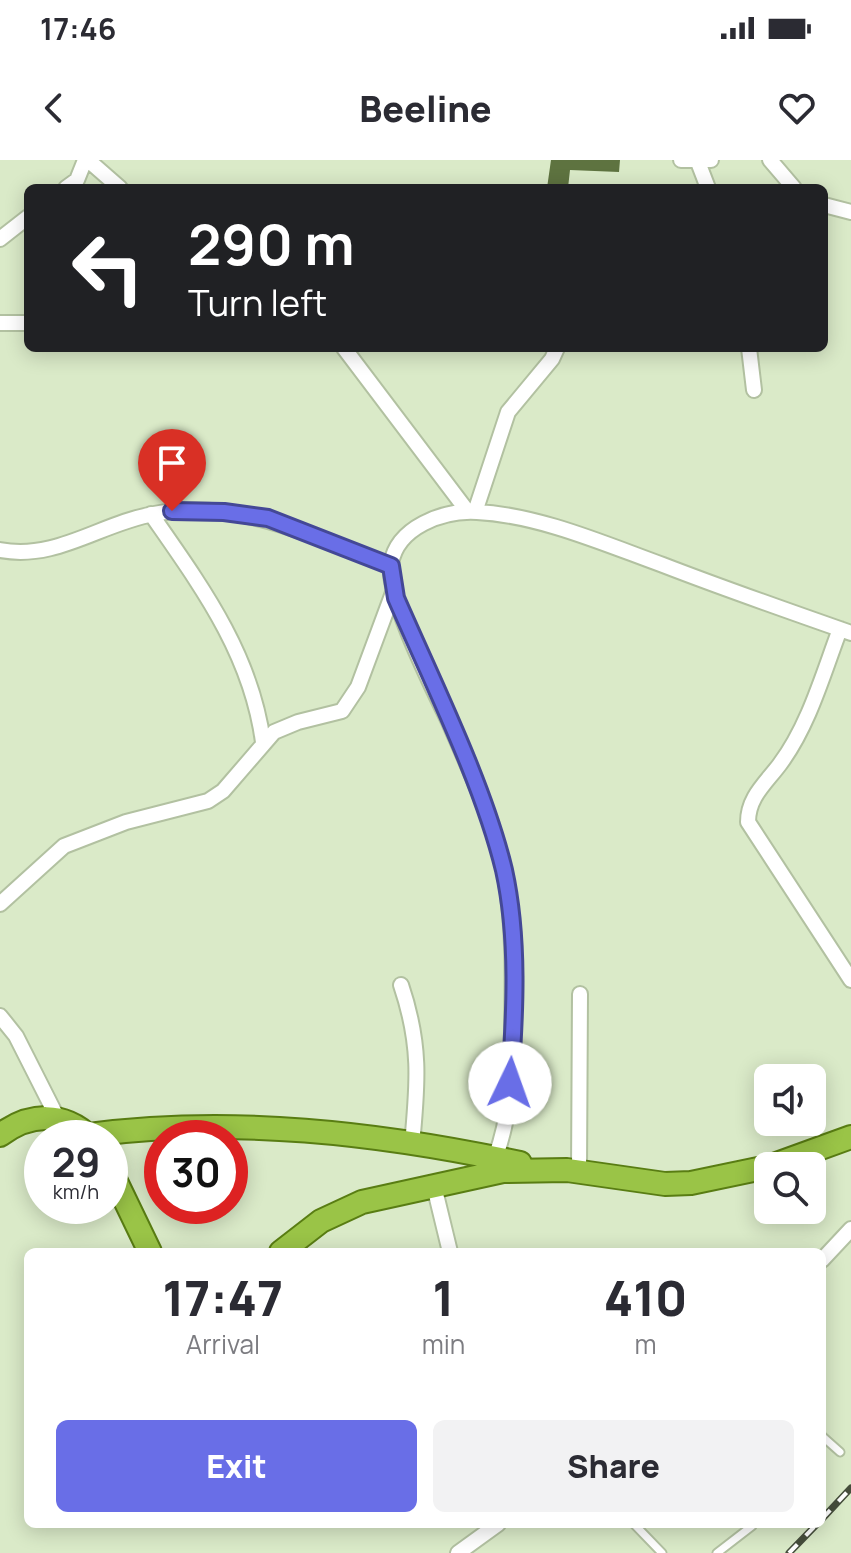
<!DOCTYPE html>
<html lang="en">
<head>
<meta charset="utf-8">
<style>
	:root { --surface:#fff; --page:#f2f2f3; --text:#2b2b33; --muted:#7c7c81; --accent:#696ee7 }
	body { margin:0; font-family:Manrope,sans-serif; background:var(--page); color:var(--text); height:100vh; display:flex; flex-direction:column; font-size:30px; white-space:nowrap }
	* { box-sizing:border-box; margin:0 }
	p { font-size:26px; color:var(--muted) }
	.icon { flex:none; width:44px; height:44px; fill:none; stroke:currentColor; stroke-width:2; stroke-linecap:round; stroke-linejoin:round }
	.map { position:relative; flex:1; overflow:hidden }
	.panel { position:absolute; left:24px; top:1088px; width:802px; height:280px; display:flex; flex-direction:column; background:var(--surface); border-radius:12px; box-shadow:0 4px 20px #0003 }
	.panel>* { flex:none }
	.hud { position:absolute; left:24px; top:24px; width:804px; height:168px; border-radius:12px; box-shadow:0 4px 20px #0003; background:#202124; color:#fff; overflow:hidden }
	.controls { position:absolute; left:754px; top:904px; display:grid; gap:16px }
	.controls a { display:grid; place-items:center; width:72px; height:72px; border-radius:12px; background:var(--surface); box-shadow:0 4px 20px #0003; font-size:40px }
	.speed { position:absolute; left:24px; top:960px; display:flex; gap:16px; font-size:40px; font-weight:700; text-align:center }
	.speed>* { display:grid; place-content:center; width:104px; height:104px; border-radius:50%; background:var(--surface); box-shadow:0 4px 20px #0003; line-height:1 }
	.speed small { font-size:20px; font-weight:400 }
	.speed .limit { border:12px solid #d22; background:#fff; color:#111 }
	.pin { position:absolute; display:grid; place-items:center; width:68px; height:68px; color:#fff; margin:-82px -34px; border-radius:50% 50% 50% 0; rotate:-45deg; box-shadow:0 0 8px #0007 }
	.pin .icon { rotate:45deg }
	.me { position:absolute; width:88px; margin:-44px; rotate:3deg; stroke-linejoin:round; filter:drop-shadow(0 0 6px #0008) }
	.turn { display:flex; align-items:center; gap:28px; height:168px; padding:0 32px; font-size:36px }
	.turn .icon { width:104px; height:104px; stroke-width:2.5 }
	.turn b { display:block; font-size:56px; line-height:68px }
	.eta { display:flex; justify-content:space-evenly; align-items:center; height:136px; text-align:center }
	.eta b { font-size:48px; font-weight:800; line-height:56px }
	.action { display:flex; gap:16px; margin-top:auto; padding:16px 32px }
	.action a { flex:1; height:92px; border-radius:12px; background:var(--accent); color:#fff; font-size:32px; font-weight:800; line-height:92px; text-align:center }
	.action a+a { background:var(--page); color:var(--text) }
	.status { display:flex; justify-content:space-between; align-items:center; height:56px; padding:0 40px; background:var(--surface); direction:ltr }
	.status svg { height:22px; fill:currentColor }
	header { display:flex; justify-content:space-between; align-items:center; height:104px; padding:0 32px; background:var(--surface); font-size:36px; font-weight:800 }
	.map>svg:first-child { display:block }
</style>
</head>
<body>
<div class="status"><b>17:46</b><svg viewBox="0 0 49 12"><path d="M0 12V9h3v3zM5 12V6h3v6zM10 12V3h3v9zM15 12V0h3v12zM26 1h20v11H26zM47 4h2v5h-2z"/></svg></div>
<header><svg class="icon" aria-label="back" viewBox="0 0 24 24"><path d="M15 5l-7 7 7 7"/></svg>Beeline<svg class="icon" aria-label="heart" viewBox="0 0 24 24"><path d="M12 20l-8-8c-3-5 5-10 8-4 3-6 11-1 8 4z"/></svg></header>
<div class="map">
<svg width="851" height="1393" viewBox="0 0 851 1393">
	<rect width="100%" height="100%" fill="#daeac8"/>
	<path fill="#5e7340" d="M551,0H620L619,12L570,10L568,28H547Z"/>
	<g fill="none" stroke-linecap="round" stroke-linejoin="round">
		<defs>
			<path id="service" d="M822,1276L840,1292
				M634,1364L662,1393
				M717,1393L752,1366"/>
			<path id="minor" d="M88,0L120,28
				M681,0H711
				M770,0L794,28
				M698,2L708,28
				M66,28L77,20L85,0
				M824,45L851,52
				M0,79L28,57
				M0,163H28
				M344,188L468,352
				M749,188L754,230
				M475,352L508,252L552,199L557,188
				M151,354C201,426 251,493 263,582
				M0,390C56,401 101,363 154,354C239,338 314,377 391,406
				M840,469C823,514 809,565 780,604C766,623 748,637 748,662L851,820
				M0,744L64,686L126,662L208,641L223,631L274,572L298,562L342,551L358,527L394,430
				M401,825C421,884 418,922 412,984
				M0,856L16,876L58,959
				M495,998C511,956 512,912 512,867C513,816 514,766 505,716C495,663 470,611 449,562C434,530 386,436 391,404C397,367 443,350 477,352C539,355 605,384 663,405C725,429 788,451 851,473
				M579,1012L580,834
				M434,1026L450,1092
				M822,1100L851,1069
				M458,1393L498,1364"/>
			<path id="trunk" d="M0,975C30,953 63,951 91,978
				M89,975C232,956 379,973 520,1003
				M771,1006L851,977
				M110,1009L150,1092
				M281,1092L321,1061L362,1042L503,1011L567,1010L665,1024L691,1023L768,1007"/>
		</defs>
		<use href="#service" stroke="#b2c1a1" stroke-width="11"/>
		<use href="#minor" stroke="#b2c1a1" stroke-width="18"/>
		<use href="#trunk" stroke="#597d13" stroke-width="26"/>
		<use href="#service" stroke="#fff" stroke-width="7"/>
		<use href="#minor" stroke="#fff" stroke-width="14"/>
		<use href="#trunk" stroke="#9ac447" stroke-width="22"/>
		<defs>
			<path id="rail" d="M822,1359L851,1328
				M789,1393L817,1364"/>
		</defs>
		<use href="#rail" stroke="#454d3b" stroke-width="7"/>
		<use href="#rail" stroke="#fff" stroke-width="4" stroke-dasharray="12" stroke-linecap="butt"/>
	</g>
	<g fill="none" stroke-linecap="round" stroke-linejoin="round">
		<defs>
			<path id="route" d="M172,351L224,352L268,358L391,406L396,438C432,521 483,623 504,710C519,778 515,854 510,923"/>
		</defs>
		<use href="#route" stroke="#444896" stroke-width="20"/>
		<use href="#route" stroke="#696ee7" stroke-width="14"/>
	</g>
</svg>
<div class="controls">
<a><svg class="icon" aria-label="sound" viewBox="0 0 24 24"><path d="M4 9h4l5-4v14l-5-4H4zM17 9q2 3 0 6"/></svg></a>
<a><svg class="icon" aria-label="search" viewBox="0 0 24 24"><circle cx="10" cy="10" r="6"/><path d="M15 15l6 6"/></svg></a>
</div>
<div class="speed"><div>29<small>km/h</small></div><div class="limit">30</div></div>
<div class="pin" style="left:172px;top:351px;background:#d93025"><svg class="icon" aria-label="arrive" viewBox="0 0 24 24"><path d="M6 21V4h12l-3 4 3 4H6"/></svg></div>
<svg class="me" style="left:510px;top:923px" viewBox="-20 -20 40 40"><circle r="19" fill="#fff"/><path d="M0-13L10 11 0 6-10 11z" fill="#696ee7"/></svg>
<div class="hud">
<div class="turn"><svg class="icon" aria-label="left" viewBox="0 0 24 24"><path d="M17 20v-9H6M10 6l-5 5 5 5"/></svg><div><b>290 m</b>Turn left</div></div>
</div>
<section class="panel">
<div class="eta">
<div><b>17:47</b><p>Arrival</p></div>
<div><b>1</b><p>min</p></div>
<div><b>410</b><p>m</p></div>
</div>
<div class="action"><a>Exit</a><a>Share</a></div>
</section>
</div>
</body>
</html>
